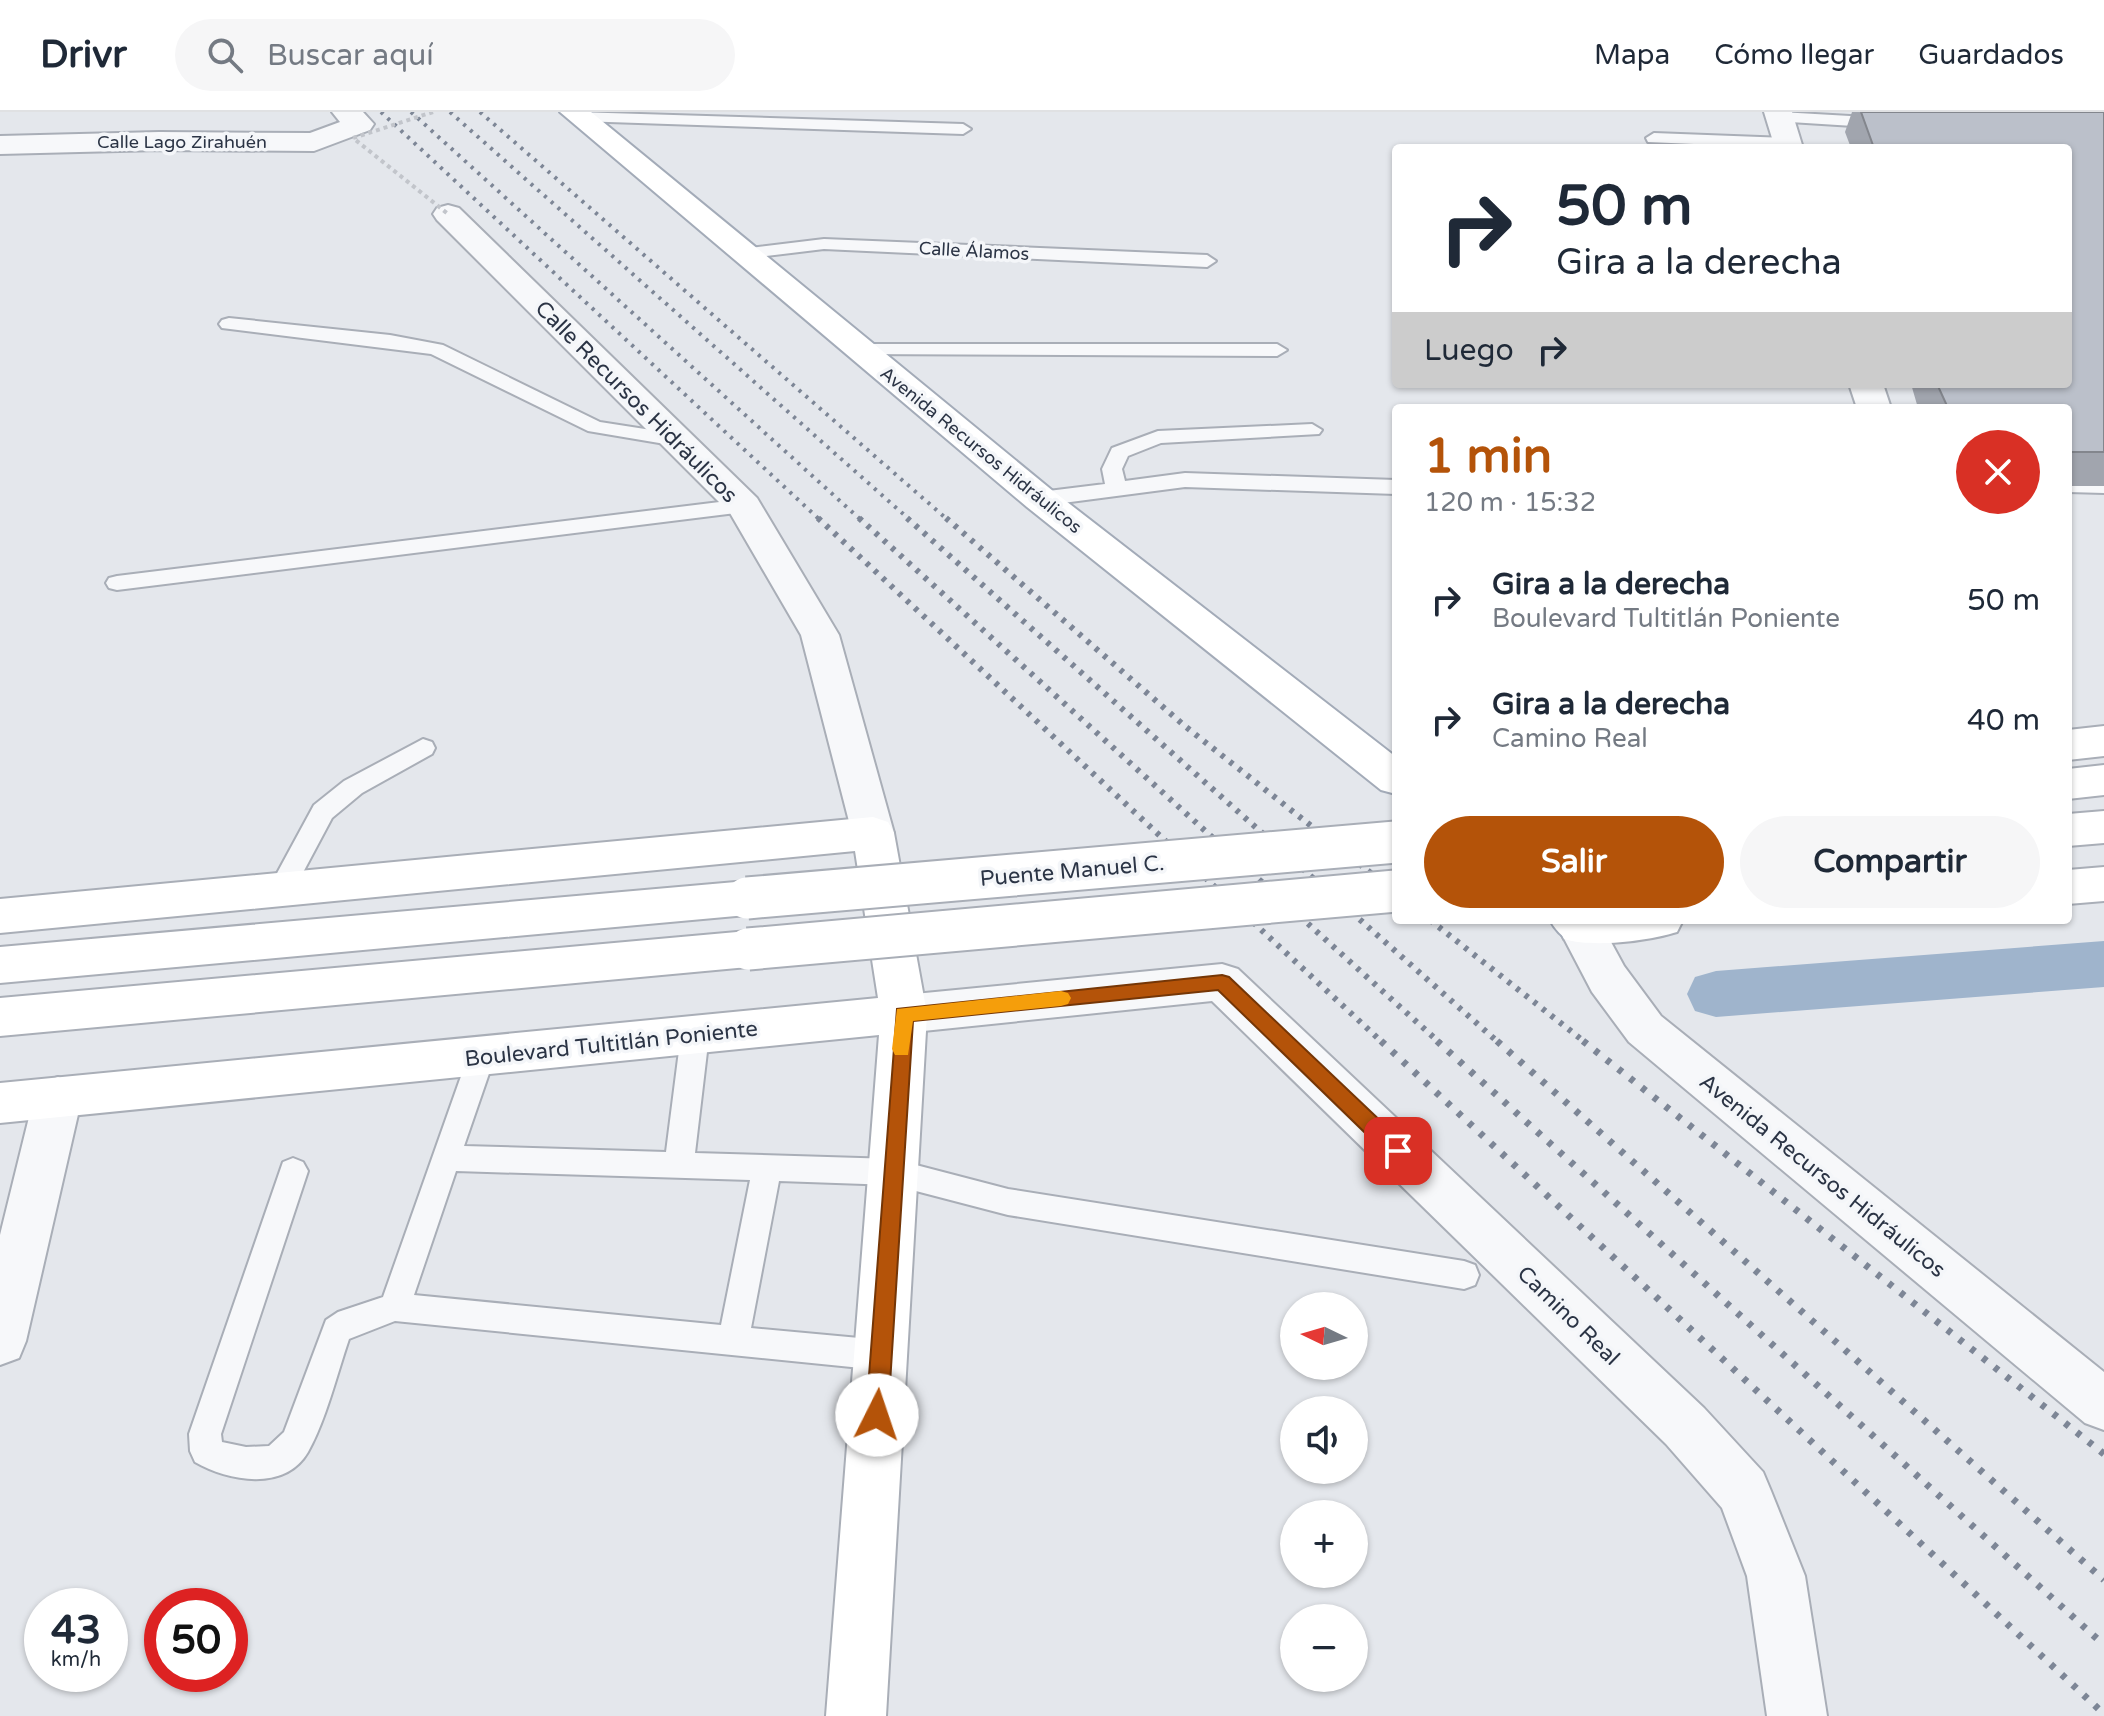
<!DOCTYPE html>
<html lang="es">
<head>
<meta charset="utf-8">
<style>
	:root { --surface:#fff; --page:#f6f6f7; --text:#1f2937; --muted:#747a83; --line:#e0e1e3; --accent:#b45309 }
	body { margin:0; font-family:"Varela Round",sans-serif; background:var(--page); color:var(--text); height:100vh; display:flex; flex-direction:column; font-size:30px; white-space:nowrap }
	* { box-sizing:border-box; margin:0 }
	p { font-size:26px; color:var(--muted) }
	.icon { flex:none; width:44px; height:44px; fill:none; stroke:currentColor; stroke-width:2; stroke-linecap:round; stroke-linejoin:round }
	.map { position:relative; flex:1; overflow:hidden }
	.drawer { position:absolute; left:1392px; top:292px; width:680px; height:520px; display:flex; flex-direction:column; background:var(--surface); border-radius:8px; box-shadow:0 2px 6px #0004 }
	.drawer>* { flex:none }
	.top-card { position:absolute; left:1392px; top:32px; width:680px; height:244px; border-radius:8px; box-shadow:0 2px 6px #0004; background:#fff; color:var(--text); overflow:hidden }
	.needle { width:52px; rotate:275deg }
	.fabs { position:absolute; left:1280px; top:1180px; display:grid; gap:16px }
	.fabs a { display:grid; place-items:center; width:88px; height:88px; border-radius:50%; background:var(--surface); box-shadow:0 2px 6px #0004; font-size:40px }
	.speed { position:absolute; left:24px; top:1476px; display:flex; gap:16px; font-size:40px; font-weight:700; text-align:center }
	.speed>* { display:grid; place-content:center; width:104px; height:104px; border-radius:50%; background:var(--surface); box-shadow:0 2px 6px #0004; line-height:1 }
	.speed small { font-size:20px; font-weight:400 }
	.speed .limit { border:12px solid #d22; background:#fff; color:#111 }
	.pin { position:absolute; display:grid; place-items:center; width:68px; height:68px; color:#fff; margin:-34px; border-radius:16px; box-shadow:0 4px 12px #0006 }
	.me { position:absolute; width:88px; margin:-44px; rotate:4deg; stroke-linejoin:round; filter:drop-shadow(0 0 6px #0008) }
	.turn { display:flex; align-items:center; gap:28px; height:168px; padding:0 32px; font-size:36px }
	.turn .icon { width:104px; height:104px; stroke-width:2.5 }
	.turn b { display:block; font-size:56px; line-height:68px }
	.then { display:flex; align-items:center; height:76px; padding:0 32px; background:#0003; gap:16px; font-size:30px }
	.round { display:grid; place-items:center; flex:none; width:84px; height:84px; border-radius:42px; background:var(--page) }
	.summary { display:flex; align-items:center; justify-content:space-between; height:136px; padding:0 32px }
	h1 { font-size:48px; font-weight:700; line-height:60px; color:var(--accent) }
	.cta { display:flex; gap:16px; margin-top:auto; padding:16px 32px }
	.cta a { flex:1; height:92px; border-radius:48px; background:var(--accent); color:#fff; font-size:32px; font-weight:700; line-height:92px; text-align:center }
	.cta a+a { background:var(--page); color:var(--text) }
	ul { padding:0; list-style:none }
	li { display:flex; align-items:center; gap:24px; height:120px; padding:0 32px }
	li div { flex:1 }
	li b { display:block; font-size:30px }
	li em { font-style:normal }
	header { display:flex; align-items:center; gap:48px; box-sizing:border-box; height:112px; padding:0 40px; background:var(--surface); border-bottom:2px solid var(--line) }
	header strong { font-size:38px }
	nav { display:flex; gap:44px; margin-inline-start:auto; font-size:28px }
	.search { width:560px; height:72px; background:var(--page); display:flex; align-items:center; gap:20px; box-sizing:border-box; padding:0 28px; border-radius:44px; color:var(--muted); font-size:30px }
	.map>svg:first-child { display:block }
</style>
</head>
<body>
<header>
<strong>Drivr</strong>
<div class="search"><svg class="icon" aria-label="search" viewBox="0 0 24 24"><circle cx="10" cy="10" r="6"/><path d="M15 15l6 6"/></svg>Buscar aquí</div>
<nav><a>Mapa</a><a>Cómo llegar</a><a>Guardados</a></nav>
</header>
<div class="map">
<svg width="2104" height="1604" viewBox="0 0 2104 1604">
	<rect width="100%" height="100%" fill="#e4e7ec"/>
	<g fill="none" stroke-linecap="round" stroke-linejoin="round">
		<path fill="#9fb4cc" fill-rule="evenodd" d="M2104,829V875L1716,905L1695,899L1687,882L1695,865L1716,859Z"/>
		<defs>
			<path id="lane" d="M575,0L963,12L971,17L963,22L579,9L571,4Z
				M1780,0L1885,6L1893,11L1885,16L1774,9L1772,5Z
				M1654,21L1788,26L1796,31L1786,36L1648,30L1646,26Z
				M824,127L1207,143L1216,149L1207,155L824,137L742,147L733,142L742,137Z
				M229,206L390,223L443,233L600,310L677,322L687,328L677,334L588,319L431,242L222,216L219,212L222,208Z
				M858,232H1277L1287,238L1277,244L851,242L848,238L851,234Z
				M1312,312L1322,318L1319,322L1161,331L1128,344L1122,357L1125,369L1185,361L1396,368V382L1185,375L1040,394L1029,387L1040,380L1105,372L1102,357L1112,336L1158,319Z
				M2068,366L2104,367V381L2068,380Z
				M744,387L755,394L752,399L117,478L109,476L106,471L109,466L117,464Z
				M423,627L432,630L435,636L432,642L362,681L332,706L291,783L282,786L273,783L269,776L314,693L344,669Z
				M695,912L705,915L709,923L695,1041L893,1047L1008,1077L1464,1149L1475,1153L1479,1163L1475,1173L1464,1177L1008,1103L893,1073L779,1069L751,1216L881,1228L892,1233L897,1243L892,1253L881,1258L395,1209L349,1227C337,1262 326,1308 308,1340C285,1380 228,1369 195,1350L190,1339L189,1322L283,1050L293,1046L303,1050L308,1059L221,1322L222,1330L246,1335L269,1334L284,1320L326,1208L338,1200L383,1185L471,936L481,933L491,936L495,944L464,1034L666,1040L681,923L685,915ZM456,1059L750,1068L721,1213L414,1183Z"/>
			<path id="street" d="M332,0H363L374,12L370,18L314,39L159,38L0,42V24L159,20L310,21L340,10Z
				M1764,0H1792L1803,36H1775Z
				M448,93L459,96L757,386L839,523L894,721L888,732L873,737L858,732L852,721L801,523L730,401L437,108L433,102L437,96Z
				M1849,272H1883L1891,296H1857Z
				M1562,808H1599L1624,854L1661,904L2104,1260V1318L2085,1311L1629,930L1592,880L1558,815Z
				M1222,852L1238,857L1704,1296L1763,1360L1771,1379L1805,1464L1827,1604H1767L1747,1464L1722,1396L1666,1332L1212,889L904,921L888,915L881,902L888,889L904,883Z
				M58,965L75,971L82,985L26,1229L19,1246L0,1253V1123L34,985L41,971Z"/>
			<path id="secondary" d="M2104,614V644L2068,648V618Z
				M2104,653V683L2068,687V657Z
				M2104,699V731L2068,734V702Z
				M873,705L888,710L894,721L927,902L886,1604H826L879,923L0,1011V971L878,886L855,739L0,821V787Z
				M2104,755V789L2068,792V758Z
				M747,769L762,774L769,786L762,798L747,803L0,871V835Z
				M1562,808H1683L1677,820C1648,829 1593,836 1564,827L1558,815Z
				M748,819L764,825L770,837L764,849L748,855L0,924V886Z"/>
			<path id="primary" d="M560,0H591L1053,379L1396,645V682L1381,678L1027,395Z
				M1550,808H1598L1602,815L1596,827C1574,834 1561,828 1550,808Z"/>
		</defs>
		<use href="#lane" stroke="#a9aeb7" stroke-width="4"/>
		<use href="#street" stroke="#a9aeb7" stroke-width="4"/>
		<use href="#secondary" stroke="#a9aeb7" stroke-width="4"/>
		<use href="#primary" stroke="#a3abb8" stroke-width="4"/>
		<use href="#lane" fill="#f7f8fa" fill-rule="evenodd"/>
		<use href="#street" fill="#f7f8fa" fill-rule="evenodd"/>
		<use href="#secondary" fill="#fff" fill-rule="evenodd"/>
		<use href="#primary" fill="#fff" fill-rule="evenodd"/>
		<path stroke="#7d8696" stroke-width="4" stroke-dasharray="3 6" stroke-linecap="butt" d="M381,0L820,408
			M411,0L861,408
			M450,0L910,408
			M480,0L948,408"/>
		<path stroke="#7d8696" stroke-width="6" stroke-dasharray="4 7" stroke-linecap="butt" d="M818,406L1383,931
			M859,406L1440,931
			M907,406L1499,931
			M946,406L1186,615L1396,781
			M1430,808L1586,931"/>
		<path stroke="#7d8696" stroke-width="7" stroke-dasharray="5 10" stroke-linecap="butt" d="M1381,929L2104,1602
			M1437,929L2104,1533
			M1497,929L2104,1468
			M1583,929L2104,1342"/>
		<defs>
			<path id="secondary-bridge" d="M747,786L1396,730
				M748,837L1396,779"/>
		</defs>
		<use href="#secondary-bridge" stroke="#a9aeb7" stroke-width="45" stroke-linecap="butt"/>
		<path stroke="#c2c5cb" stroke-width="4" stroke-dasharray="4 4" stroke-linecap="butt" d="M433,0L353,26L448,102"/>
		<use href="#secondary-bridge" stroke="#fff" stroke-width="41"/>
	</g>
	<path fill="#a1a5ae" d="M1852,0H2104V374H2068V296H1918L1911,272H2068V36H1851L1845,20Z"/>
	<path fill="#bbc0ca" stroke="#83868d" stroke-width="2" d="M1861,0H2104V340H2068V296H1948L1937,272H2068V36H1874Z"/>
	<path fill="#b45309" stroke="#753606" stroke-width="2" d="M1222,863L1229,865L1406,1033L1408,1039L1406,1046L1398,1048L1391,1046L1218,878L913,909L888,1303L885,1310L877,1313L869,1310L866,1303L897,897Z"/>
	<path fill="#f59e0b" d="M1061,879L1068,881L1071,886L1068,892L1061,894L913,909L908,943H895L892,937L897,897Z"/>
	<g text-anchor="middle" stroke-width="7" stroke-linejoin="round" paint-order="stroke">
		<g font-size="18" fill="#2b3445" stroke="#f4f6f9">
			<text x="182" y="36">Calle Lago Zirahuén</text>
			<text transform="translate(974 139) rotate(3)" y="6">Calle Álamos</text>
			<text transform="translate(981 338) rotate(39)" y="6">Avenida Recursos Hidráulicos</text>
		</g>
		<g font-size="22" fill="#2b3445" stroke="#f4f6f9">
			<text transform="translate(637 289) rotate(45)" y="8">Calle Recursos Hidráulicos</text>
			<text transform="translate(1072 758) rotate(-5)" y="8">Puente Manuel C.</text>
			<text transform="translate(611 931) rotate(-6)" y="8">Boulevard Tultitlán Poniente</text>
			<text transform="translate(1823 1063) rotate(39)" y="8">Avenida Recursos Hidráulicos</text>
			<text transform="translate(1569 1203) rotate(44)" y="8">Camino Real</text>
		</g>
	</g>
</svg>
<div class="fabs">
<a><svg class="needle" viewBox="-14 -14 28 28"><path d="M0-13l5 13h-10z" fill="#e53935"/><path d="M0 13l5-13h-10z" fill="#747a83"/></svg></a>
<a><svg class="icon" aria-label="sound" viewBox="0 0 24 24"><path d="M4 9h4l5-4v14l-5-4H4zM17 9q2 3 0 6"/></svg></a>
<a>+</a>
<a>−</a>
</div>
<div class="speed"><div>43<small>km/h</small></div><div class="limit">50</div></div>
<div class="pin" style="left:1398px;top:1039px;background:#d93025"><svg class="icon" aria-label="arrive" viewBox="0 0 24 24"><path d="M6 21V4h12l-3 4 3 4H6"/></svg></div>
<svg class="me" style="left:877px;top:1303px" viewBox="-20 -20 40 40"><circle r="19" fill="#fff"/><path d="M0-13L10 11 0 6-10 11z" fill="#b45309"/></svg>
<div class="top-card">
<div class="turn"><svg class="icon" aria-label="right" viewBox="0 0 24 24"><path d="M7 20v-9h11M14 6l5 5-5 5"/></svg><div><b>50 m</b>Gira a la derecha</div></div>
<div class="then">Luego<svg class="icon" aria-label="right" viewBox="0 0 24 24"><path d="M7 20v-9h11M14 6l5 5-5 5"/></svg></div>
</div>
<section class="drawer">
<div class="summary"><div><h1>1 min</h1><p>120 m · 15:32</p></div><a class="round" style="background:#d93025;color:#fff"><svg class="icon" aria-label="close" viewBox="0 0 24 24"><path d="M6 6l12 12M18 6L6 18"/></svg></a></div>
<ul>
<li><svg class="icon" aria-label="right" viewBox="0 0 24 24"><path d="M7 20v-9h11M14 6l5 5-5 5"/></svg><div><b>Gira a la derecha</b><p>Boulevard Tultitlán Poniente</p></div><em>50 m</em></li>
<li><svg class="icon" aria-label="right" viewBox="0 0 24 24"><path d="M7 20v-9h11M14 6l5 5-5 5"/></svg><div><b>Gira a la derecha</b><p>Camino Real</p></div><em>40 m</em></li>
</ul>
<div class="cta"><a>Salir</a><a>Compartir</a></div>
</section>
</div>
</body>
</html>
